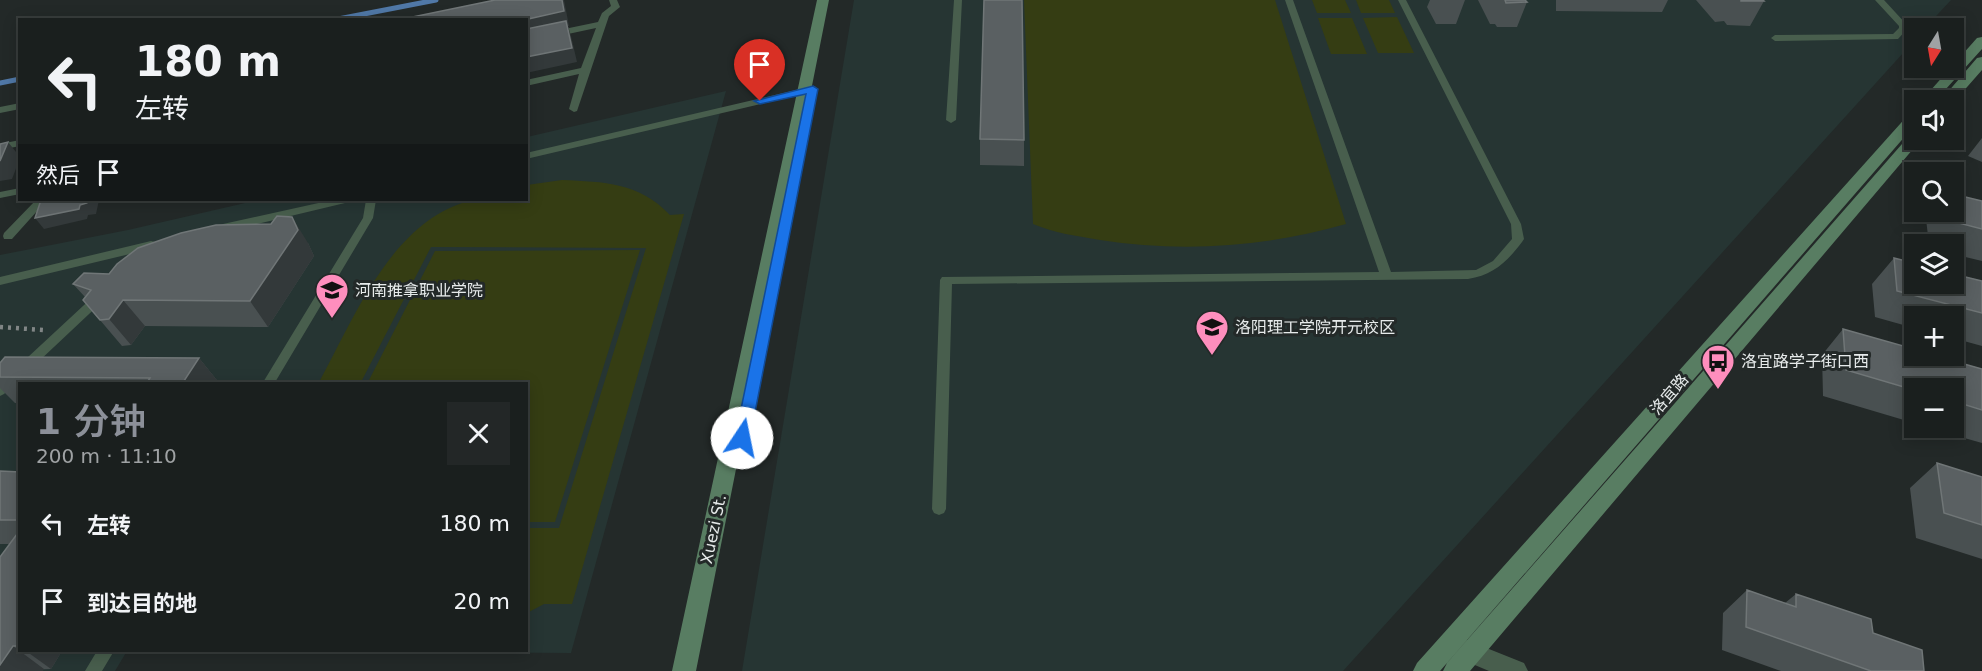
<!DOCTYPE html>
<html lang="zh">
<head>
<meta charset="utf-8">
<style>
	:root { --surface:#1a1f1e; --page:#232727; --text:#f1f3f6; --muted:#9fa2a4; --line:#383d3c; --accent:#8c9099 }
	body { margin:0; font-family:"DejaVu Sans","Noto Sans SC",sans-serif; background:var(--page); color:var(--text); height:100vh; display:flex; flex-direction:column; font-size:22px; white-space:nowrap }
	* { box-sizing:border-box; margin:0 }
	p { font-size:20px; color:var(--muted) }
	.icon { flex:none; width:33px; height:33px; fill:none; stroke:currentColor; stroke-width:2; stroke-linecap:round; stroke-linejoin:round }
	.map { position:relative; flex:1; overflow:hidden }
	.drawer { position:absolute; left:18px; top:382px; width:510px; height:270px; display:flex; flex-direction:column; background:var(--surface); border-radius:0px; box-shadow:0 3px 15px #0003,0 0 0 2px var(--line) }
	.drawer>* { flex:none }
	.guide { position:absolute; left:18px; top:18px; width:510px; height:183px; border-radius:0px; box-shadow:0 3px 15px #0003,0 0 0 2px var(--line); background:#1a1f1e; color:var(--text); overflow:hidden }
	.needle { width:39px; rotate:191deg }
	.fabs { position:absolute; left:1904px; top:18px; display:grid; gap:12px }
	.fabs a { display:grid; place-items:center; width:60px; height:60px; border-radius:0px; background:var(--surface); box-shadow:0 3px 15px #0003,0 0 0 2px var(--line); font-size:30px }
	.pin { position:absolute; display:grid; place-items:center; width:51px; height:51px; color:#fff; margin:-62px -26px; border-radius:50% 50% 50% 0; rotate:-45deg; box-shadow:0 0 6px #0007 }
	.pin .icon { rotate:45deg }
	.me { position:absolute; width:66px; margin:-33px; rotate:11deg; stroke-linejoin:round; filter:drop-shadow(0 0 4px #0008) }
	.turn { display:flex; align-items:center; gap:21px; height:126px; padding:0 18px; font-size:27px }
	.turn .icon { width:78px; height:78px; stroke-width:2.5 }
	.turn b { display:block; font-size:42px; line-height:51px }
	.then { display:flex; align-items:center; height:57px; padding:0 18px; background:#0003; gap:12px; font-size:22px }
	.round { display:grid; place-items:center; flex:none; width:63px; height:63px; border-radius:0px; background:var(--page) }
	.overview { display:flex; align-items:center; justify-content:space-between; height:102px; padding:0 18px }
	h1 { font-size:36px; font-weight:600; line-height:45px; color:var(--accent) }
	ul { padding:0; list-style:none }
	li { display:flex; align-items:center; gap:18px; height:78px; padding:0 18px }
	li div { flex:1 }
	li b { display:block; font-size:22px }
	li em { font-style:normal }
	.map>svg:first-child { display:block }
</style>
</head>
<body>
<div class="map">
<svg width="1982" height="671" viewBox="0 0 1982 671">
	<rect width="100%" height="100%" fill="#232928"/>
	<path fill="#263533" d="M854,0H1951L1925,28H1914V41L1343,671H742Z
		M726,91L571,653L368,651H526V384H20V651H127L115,671H0V255L128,230L258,200H526L527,137Z"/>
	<path fill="#353d13" d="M1024,0H1275L1346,224C1266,247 1183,253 1100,240C1077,236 1054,233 1033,224Z
		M1312,0H1345L1351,13H1317Z
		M1356,0H1389L1395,13H1361Z
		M1397,17L1414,53H1378L1363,18Z
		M1318,18H1352L1367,54H1331Z
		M562,180C604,182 639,182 670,215L684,214L572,604H544L527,613V528H559L646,248L431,247L360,384H318C354,319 391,220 472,200C488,196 509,200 526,200L527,185Z
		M640,250L555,522H527L526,384H367L435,251Z"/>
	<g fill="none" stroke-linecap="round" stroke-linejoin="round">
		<path stroke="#5078a7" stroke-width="5" d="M333,20L436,0
			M0,83L20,79"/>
		<path stroke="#818686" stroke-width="4.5" stroke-dasharray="3 5" stroke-linecap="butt" d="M0,327L44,330"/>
		<path fill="#485e4d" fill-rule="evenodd" d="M609,0H617L620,7L609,16L577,111L574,112L569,109L579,74L526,86V80L581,68L596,28L526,43V37L598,22L602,13L611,6Z
			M954,0H962L956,120L951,123L946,120Z
			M1285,0H1293L1391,272L1476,270L1493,261L1512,239L1511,224L1398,0H1406L1521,224L1524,239L1522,242C1507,262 1493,275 1468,279L952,284L946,509L944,513L939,515L934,513L932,509L940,280L942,277L1379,272Z
			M1875,0H1884L1907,25L1908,28L1898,39L1775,41L1771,38L1775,35L1893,34L1899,28V26Z
			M813,86L816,87V91L526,159V153Z
			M20,103V109L0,113V107Z
			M20,140V146L0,150V144Z
			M20,188V194L0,198V192Z
			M36,200H47L12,239H4L3,236L4,233Z
			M332,200H350L345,203L223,232L218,228L223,224Z
			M366,200H376L373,218L274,384H262L363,218Z
			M151,241L155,242L157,245L155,248L0,285V277Z
			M101,292L105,293L107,296L105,299L4,394L0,396V383L97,293Z
			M97,651H114L102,671H85Z"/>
		<path fill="#485e4d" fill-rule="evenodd" d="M1459,637L1524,663L1528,671H1489L1451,655L1448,648L1451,641Z"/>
		<path fill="#587d62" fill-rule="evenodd" d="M817,0H829L696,671H672Z
			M1982,37V49L1936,100H1922L1977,38Z
			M1982,57V70L1953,103V100H1941L1977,58Z
			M1914,113V126L1440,671H1413L1417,663L1909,114Z
			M1914,134V140H1921L1919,142L1470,671H1443L1447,663L1909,136Z"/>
	</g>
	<path fill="#495051" d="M1430,0H1465L1456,24H1436L1427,7Z
		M1478,0H1525L1527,2L1517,27H1497L1495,24H1490Z
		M1556,0H1668L1662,12L1556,11Z
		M1696,0H1763L1764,1L1750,26L1727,25L1724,21L1715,22Z
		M1982,138V162L1968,156Z
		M980,139L1024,140V166L980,165Z
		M1982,201V261L1953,254V244H1929L1926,219L1931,212H1953Z
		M308,243L314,256L268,327L145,326L131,345L122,346L83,300L85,297L73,284L109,274Z
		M1894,258L1982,281V346L1953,338V316H1914V328L1875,317L1872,284Z
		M1843,329L1982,369V443L1929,428H1953V388H1914V423L1823,396L1822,355Z
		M199,358L220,384H20V403H15L0,388V363Z
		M1937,463L1982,477V559L1916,538L1910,488Z
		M0,471L20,472V651H62L51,669L0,671L10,544H0Z
		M1747,590L1785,603L1796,594L1873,633L1924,671H1781L1722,650L1723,613Z"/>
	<path fill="#33393a" d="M562,0H564L569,26H568L571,36L577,62L526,73V20H524Z
		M8,142L20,157V158L12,179L0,181V161Z
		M88,200H99L96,214L88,215L87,219L44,229L35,218L80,205Z
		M292,217L308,243L314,256L268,327L250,301Z
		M123,300L145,326L131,345L109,319Z
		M199,358L220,384H182Z
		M13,646L44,669L43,671H0V665Z
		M26,651H62L51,669Z"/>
	<path fill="#5a6062" stroke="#707677" stroke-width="1.5" d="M495,0H562L564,11L524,20H398Z
		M984,0H1022L1024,140L980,139Z
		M1505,0H1525L1527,2L1506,3Z
		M1741,0H1763L1764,1H1741Z
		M566,21L572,48L526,57V29Z
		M8,142L0,161V144Z
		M1953,194L1982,201V229L1951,221L1950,212H1953Z
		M41,200H88L87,203L80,205L79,209L35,218Z
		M277,216L292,217L298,230L250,301L123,300L109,319L100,320L83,300L91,290L73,284L84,273L109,274L117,264L138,248L181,233L216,225L271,224Z
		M1894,258L1914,263V284H1953V274L1982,281V313L1897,291Z
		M1843,329L1914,349V356H1936L1982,369V410L1953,401V388H1914V390L1846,370Z
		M5,357L199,358L182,384H146L150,378L0,377V363Z
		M1937,463L1982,477V525L1944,513Z
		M0,471L20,472V520H0Z
		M20,530V646H13L0,665V557Z
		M1747,590L1796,607V594L1871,619L1873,633L1922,650L1924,671H1871L1746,627Z"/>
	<path fill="#1a73e8" stroke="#114b97" stroke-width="1.5" d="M813,86L818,89L750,438L742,444L735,438L806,94L760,104L754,101Z"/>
	<defs>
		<symbol id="university-pin" viewBox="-11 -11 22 30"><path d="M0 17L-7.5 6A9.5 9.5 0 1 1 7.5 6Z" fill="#fe8ebd" stroke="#232928"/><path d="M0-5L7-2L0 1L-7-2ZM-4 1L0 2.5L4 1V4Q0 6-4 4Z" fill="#111"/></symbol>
		<symbol id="bus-pin" viewBox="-11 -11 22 30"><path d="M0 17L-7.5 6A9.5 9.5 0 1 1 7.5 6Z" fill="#fe8ebd" stroke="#232928"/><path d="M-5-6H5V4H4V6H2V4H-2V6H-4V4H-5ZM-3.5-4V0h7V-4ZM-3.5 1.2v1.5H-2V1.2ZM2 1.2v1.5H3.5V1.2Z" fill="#111"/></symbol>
	</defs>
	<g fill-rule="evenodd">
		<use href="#university-pin" x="313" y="271" width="38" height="52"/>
		<use href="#university-pin" x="1193" y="308" width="38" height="52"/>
		<use href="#bus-pin" x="1699" y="342" width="38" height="52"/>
	</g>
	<g text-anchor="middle" stroke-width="6" stroke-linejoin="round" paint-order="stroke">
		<g font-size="16" fill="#e6eaea" stroke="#232928" text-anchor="start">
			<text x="355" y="296">河南推拿职业学院</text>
			<text x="1235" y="333">洛阳理工学院开元校区</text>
			<text x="1741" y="367">洛宜路学子街口西</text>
		</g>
		<g font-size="16" fill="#e6eaea" stroke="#232928">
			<text transform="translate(1669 394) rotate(-49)" y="6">洛宜路</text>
			<text transform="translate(713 529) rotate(-78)" y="6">Xuezi St.</text>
		</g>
	</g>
</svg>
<div class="fabs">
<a><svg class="needle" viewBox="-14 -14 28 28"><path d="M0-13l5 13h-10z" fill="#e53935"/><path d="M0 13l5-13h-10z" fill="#9fa2a4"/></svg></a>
<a><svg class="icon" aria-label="sound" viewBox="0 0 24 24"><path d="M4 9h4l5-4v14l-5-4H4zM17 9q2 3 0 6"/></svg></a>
<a><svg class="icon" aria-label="search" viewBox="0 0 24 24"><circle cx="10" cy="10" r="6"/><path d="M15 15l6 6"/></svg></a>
<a><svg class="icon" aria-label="layers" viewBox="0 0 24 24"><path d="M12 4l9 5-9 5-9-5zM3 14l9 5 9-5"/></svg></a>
<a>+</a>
<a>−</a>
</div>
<div class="pin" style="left:760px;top:101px;background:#d93025"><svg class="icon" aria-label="arrive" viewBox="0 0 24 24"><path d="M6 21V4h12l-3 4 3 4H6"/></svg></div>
<svg class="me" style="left:742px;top:438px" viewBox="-20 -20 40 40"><circle r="19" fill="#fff"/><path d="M0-13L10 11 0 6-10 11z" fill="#1a73e8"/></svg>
<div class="guide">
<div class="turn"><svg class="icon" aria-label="left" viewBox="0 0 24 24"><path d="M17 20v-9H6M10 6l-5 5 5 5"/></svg><div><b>180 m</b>左转</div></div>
<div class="then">然后<svg class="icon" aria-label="arrive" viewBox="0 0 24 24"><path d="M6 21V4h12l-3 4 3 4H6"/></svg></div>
</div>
<section class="drawer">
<div class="overview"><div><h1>1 分钟</h1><p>200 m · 11:10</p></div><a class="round"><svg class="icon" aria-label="close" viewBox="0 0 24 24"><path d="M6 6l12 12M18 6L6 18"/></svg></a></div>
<ul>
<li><svg class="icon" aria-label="left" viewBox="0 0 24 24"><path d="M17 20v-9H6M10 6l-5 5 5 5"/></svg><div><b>左转</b></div><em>180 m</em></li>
<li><svg class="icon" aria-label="arrive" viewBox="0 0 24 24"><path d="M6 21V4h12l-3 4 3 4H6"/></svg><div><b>到达目的地</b></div><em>20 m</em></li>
</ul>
</section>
</div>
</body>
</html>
